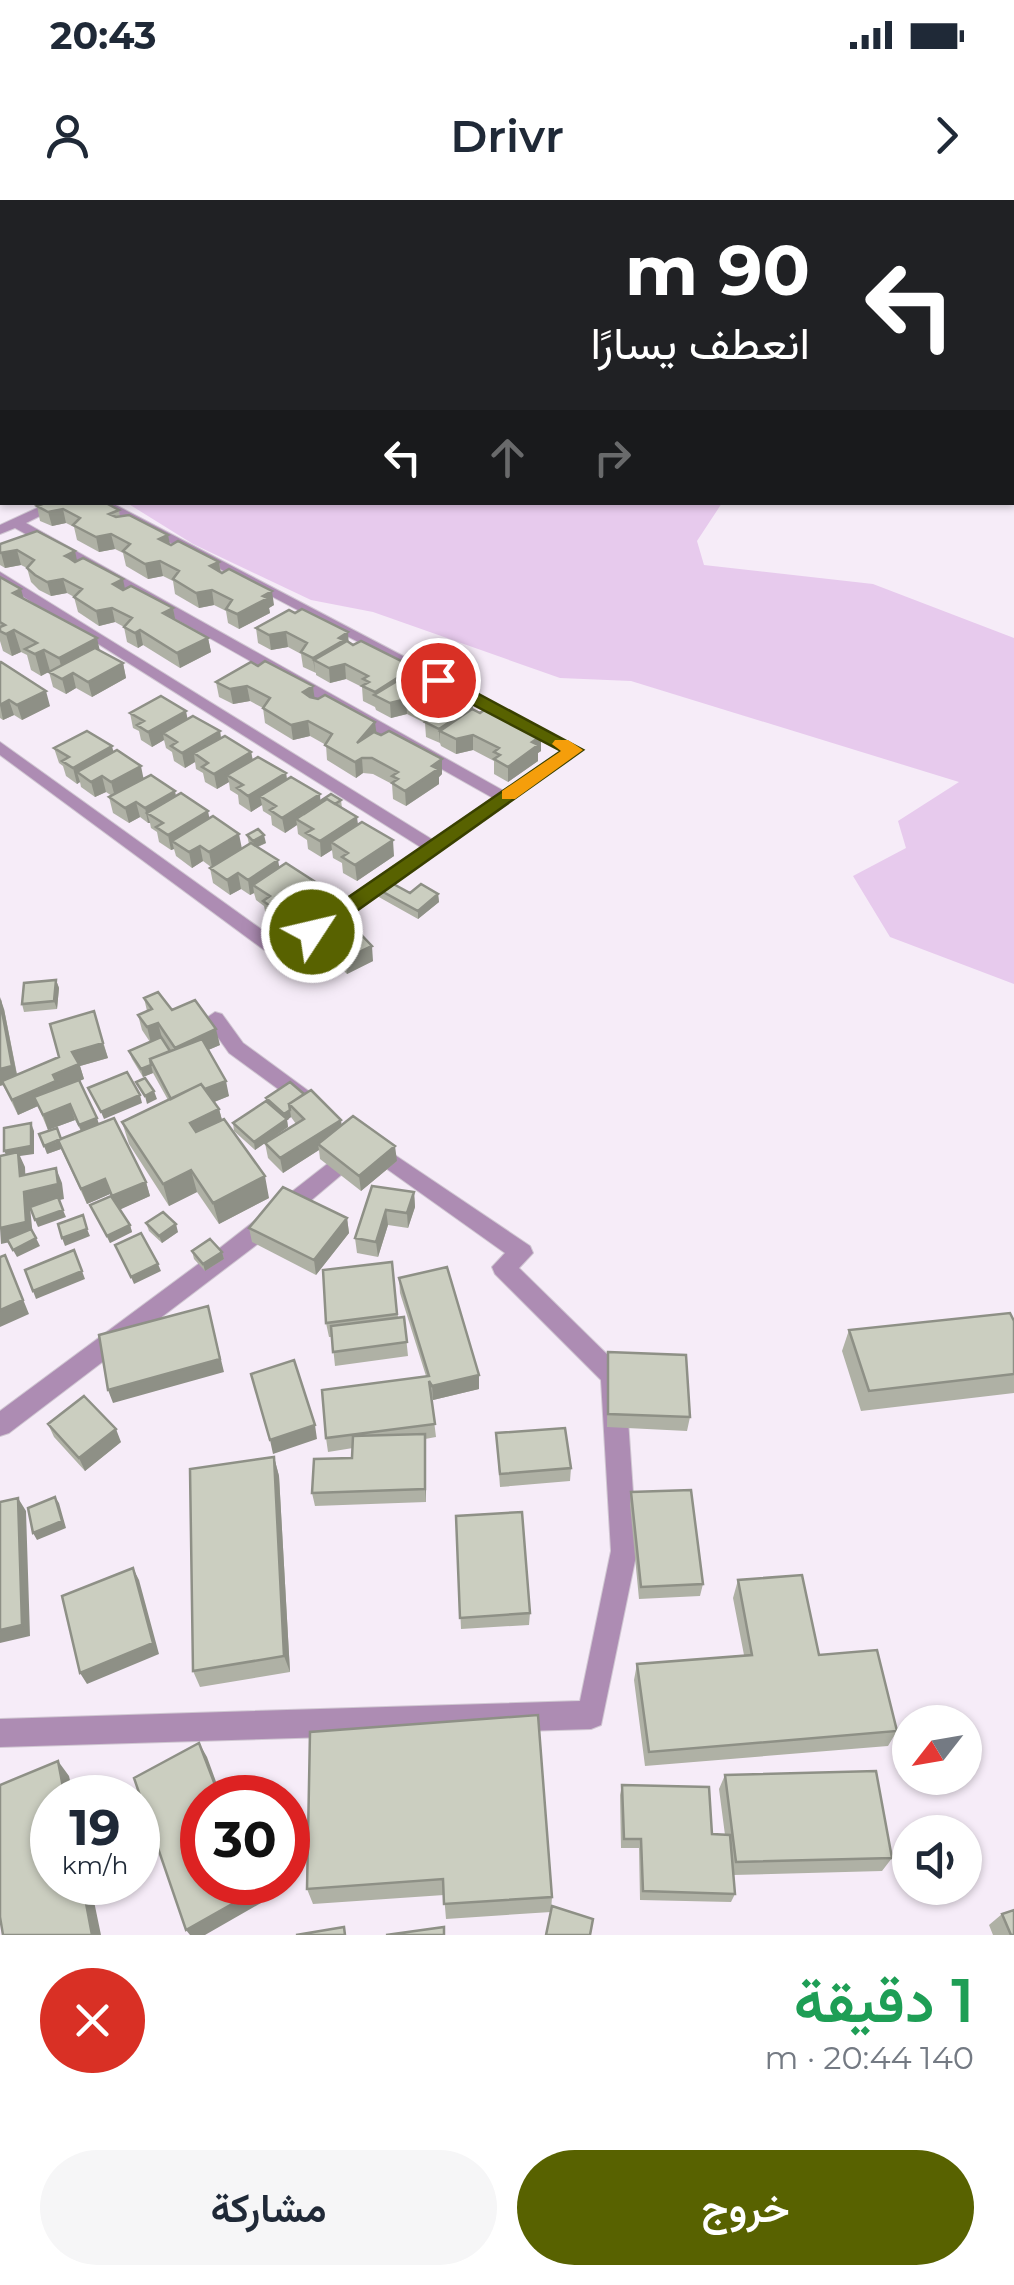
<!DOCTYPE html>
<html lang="ar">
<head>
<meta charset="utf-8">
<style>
	:root { --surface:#fff; --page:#f6f6f7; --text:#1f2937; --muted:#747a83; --accent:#586200 }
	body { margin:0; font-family:Montserrat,Vazirmatn,sans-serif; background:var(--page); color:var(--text); direction:rtl; height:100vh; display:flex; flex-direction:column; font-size:38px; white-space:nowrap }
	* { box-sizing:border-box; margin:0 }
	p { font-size:32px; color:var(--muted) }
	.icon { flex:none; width:55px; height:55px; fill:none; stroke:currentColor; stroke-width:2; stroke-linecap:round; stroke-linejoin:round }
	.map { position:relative; height:1735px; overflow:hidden; direction:ltr }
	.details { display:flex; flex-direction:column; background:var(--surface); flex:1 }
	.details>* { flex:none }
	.guide { position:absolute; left:0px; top:0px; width:1015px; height:305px; box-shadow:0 2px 8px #0004; direction:rtl; background:#202124; color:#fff; overflow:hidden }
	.needle { width:65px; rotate:239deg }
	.controls { position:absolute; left:892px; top:1505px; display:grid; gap:20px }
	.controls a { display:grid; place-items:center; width:90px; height:90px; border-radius:50%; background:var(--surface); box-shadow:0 2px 8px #0004; font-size:50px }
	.speed { position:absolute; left:30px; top:1575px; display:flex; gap:20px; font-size:50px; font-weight:700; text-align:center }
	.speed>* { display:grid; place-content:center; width:130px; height:130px; border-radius:50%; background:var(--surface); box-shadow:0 2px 8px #0004; line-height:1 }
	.speed small { font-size:25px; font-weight:400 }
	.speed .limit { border:15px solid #d22; background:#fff; color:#111 }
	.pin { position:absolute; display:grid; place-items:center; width:85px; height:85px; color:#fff; margin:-42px; border:5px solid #fff; border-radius:50%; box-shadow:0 2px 10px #0007 }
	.me { position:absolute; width:110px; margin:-55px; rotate:55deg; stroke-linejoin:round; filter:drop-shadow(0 0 8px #0008) }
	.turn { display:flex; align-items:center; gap:35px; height:210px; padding:0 40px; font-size:45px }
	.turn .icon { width:130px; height:130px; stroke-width:2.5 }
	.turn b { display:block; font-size:70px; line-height:85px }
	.lanes { display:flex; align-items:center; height:95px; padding:0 40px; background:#0003; justify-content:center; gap:50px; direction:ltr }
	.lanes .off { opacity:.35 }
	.round { display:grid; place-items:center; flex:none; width:105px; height:105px; border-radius:52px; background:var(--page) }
	.head { display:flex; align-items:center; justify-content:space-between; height:170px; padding:0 40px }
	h1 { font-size:60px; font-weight:600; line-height:75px; color:#1e9e55 }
	.action { display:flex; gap:20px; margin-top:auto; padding:20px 40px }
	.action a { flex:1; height:115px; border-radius:60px; background:var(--accent); color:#fff; font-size:40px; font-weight:600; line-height:115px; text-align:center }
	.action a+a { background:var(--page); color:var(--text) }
	.status { display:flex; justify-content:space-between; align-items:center; height:70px; padding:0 50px; background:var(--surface); direction:ltr }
	.status svg { height:28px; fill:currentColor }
	header { display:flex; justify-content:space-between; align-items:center; height:130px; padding:0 40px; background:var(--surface); font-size:45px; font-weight:600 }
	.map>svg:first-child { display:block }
</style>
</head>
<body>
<div class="status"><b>20:43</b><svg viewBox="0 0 49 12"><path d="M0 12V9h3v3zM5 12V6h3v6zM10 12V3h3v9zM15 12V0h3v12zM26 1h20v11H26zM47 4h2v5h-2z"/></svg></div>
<header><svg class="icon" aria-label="forward" viewBox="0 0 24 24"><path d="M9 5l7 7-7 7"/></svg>Drivr<svg class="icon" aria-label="person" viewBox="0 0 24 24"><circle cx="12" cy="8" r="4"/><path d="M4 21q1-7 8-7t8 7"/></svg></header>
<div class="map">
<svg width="1014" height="1735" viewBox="0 0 1014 1735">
	<rect width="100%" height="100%" fill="#f6ecf8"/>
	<path fill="#e7caed" d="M127,303H722L697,341L704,365L873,384L1014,438V784L890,737L853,676L906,648L898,621L959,582L631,481L560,478L373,412L311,400L193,344Z"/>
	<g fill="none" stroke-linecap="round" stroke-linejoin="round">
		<defs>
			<path id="street" d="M0,16L2,17V23L0,22Z
				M1012,72H1014V78H1012Z
				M0,159H2V165H0Z
				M1012,169H1014V176H1012Z
				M50,302H68L26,323L504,591L563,550L93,302H110L582,550L289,758H275L0,555V542L282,744L422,648L0,382V372L433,640L493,598L15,328L0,334V325Z
				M215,812L222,814L243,843L314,895L317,900L314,905H300L229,853L205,819Z
				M374,941L530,1046L533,1053L519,1068L621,1168L625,1176L637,1351L601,1525L591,1529L0,1547V1519L580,1501L611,1351L601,1180L495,1074L492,1067L505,1053L366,954L276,1030L9,1233L0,1236V1211L216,1051L349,947L356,945L364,948Z"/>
		</defs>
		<use href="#street" stroke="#d0c7d2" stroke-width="2"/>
		<use href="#street" fill="#ad8cb3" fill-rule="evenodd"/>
	</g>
	<path fill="#afb1a5" d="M37,306L119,310L120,317L170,345L219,362L221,372L274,405L269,408L270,413L239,429L228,423L226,411L214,405L199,408L175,394L173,381L163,376L148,379L126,366L123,353L115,349L99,352L77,340L74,327L66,323L52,326L40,321Z
		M0,344L77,361L125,389L173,408L175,420L208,438L211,452L180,468L143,445L138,448L127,442L124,427L115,422L99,426L78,412L74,397L67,393L51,396L39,390L31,382L27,368L21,365L5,368L0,365Z
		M0,377L24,399L100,451L123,463L126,478L92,497L76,488L66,494L53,487L49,472L41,476L31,470L27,455L21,452L12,456L3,451L0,441Z
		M289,410L410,476L473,500V510L541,536V551L538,553V561L508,582L494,574V561L473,550L456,554L441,546L440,543L426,537L425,523L407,514L391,518L376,510L375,507L363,501L362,487L346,479L330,483L316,475V473L303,467L301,454L288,447L271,450L258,443L256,428Z
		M0,462L50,506L22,520L14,515L3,520L0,518Z
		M216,482L313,486L314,498L376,533L442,574L439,577V584L406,606L393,599L392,584L373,574L363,573L356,578L327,560L326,545L310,536L293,540L265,523L263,508L250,501L233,504L219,497Z
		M130,513L187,519L220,531L221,538L251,552L253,560L286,573L287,579L320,594V601L341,600L342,608L358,625L394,656L357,681L343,673L342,663L333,658L332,650L321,657L308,649L307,640L298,634L297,625L285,633L272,625L271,616L263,611L262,605L251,612L239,604L238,595L230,590L229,582L217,589L205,582L203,573L196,569L195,562L185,568L174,561L172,552L166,548L164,540L152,547L141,540L139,531L133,528Z
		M54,548L114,552L144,578L176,596L210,619L242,648L249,644L247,635L266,643L258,647L279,668L319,698L279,725L266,716L264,706L256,700L254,693L250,695L241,689L230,695L213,683L210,668L211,667L203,661L192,668L176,656L174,649L171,650L159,642L157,632L151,628L150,623H148L140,617L129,623L113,613L109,597L112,596L106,592L95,597L81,587L80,582L77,584L66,576L63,566L59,563Z
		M376,688L410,693L438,694L439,702L418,719L377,696Z
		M326,736L373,761L347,774L334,761L315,770L309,763L291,772L280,760L278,745Z
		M56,780L59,788L57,809L24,812L22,804Z
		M144,798L172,810L220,845L208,850L229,896L214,902L219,909L222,920L269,998L219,1024L197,992L169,1006L129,944L122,922L168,900L153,873L143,877L132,859L129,851L150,842L142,830L138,815L147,811Z
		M4,809L17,874L59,857L94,811L108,858L80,866L84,879L79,881L99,924L146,982L150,996L120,1009L130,1025L132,1032L110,1043L90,1005L111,996L110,994L87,1004L61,949L47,954L61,939L81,931L75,920L48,930L38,906L18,915L3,885Z
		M290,882L342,925L397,961L361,991L320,959L319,950L283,973L268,958L265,943L296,924L291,917L287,920L288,927L255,950L234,931L233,923L267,901L266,898Z
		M372,986L414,992L415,1007L408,1028L388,1025L378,1057L357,1053L355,1038Z
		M347,1018L349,1033L316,1075L252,1042L249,1028Z
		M146,1023L178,1032L162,1043L149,1031Z
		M192,1051L222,1052L224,1059L205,1071L194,1059Z
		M392,1062L398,1117H404L408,1156L335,1166L332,1137H329L326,1123Z
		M399,1078L479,1189L433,1200L431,1196L436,1237L425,1239L426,1302L315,1306L312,1293L352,1258L353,1248L328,1252L326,1238L426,1176L400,1093Z
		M1014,1121V1193L861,1211L842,1151L849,1130Z
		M608,1152L690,1217L687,1231L607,1227Z
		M48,1224L121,1242L85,1271L54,1237Z
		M496,1233L571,1268L570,1281L500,1287Z
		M274,1257L279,1276L290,1472L200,1487L193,1471Z
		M631,1292L703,1384L700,1396L639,1399L630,1305Z
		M456,1316L530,1413L529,1425L461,1429Z
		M738,1380L819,1455L897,1531L888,1546L645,1566L634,1480L637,1464L744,1455L733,1398Z
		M310,1532L552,1697L551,1712L446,1719L444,1695L313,1704L307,1689Z
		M725,1575L892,1658L882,1671L733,1675L735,1694L731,1702L640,1700L639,1648H621L620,1595L622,1585L712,1634L725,1635L719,1589Z
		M1002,1714L1014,1735H993L989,1725Z"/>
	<path fill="#8e9086" d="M33,0H66V2H22Z
		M116,0H138L139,1L104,2Z
		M63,309L66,323L52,326L48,312Z
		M111,334L115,349L99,352L96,337Z
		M168,335L171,349L159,339Z
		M17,350L21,365L5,368L1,353Z
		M75,351L78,365L65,356Z
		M160,361L163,376L148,379L145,364Z
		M219,362L221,376L210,366Z
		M63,379L67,393L51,396L47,382Z
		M123,379L126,394L113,384Z
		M21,389L27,410L13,393Z
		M212,390L214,405L199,408L196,393Z
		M272,391L274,405L269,408L270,413L239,429L237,414Z
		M112,408L115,422L99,426L96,411Z
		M173,408L176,423L163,413Z
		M14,430L21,452L12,456L6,434Z
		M140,430L143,445L138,448L135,433Z
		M286,432L288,447L271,450L269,435Z
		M348,432L349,447L314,460L315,473L313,458Z
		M97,438L102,460L73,475L76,488L66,494L62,479L64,478L59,458Z
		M208,438L211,452L180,468L177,453Z
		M44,450L50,471L41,476L35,454Z
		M123,463L126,478L92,497L88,482Z
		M345,464L346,479L330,483L329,468Z
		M409,465L410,480L375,495V492L400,471Z
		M247,486L250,501L233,504L230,489Z
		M313,486L315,502L303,492Z
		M46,491L50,506L22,520L17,505Z
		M406,499L407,514L391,518L390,503Z
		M9,500L14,515L3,520L0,505Z
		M473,500V515L440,531L439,544V529L463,505Z
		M186,511L189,526L163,533L164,540L152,547L148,532Z
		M308,521L310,536L293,540L291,525Z
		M375,522L377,537L357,543Z
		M220,531L222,547L194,553L195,562L185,568L182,553Z
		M473,535V550L456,554V539Z
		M541,536V551L538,553V561L508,582V567L532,542Z
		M112,546L116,562L77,572L80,582L77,584L73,568Z
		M251,552L254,567L227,575L229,582L217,589L214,574Z
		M362,558L363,573L356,578L355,562Z
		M442,559V574L439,577V584L406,606L405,591L432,566Z
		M141,566L144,581L115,597L111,582Z
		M286,573L288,589L260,596L262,605L251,612L248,596Z
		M102,576L106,592L95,597L91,582Z
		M175,591L178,606L147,613L150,623H148L145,608Z
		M320,594L321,609L296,619L297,625L285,633L282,618Z
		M136,602L140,617L129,623L125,608Z
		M208,611L211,626L172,641L174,649L171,650L168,635Z
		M357,617L359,632L331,642L332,650L321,657L320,641Z
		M239,634L242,649L212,667L209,652Z
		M264,635L266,643L254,648L253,641Z
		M393,640L394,656L357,681L355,665Z
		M200,646L203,661L192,668L189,652Z
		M278,660L281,676L253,685L254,693L250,695L248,680Z
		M238,673L241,689L230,695L227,680Z
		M317,683L319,698L279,725L276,710Z
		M438,694L439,702L418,719V711Z
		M332,745L334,761L315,770L313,754Z
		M372,746L373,761L347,774L345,759Z
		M307,748L309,763L291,772L289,756Z
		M56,780L59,788L57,809L54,801Z
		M0,797L4,809L18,881L0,886Z
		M158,823L162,838L151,843L147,827Z
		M216,829L220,845L178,863L175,848Z
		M103,843L108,858L80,866L84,879L60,890L38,906L18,915L12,900L53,875L72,852Z
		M151,865L153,873L143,877L141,869Z
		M226,881L229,896L177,917L172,902Z
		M154,891L157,899L147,904L145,896Z
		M140,895L142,903L104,919L101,912Z
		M70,904L75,920L48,930L43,915Z
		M219,909L225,931L196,945L190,923Z
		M290,910L291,917L287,920L288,927L255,950L254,942L285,921L284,914Z
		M97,918L102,934L84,940L79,925Z
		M341,920L343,935L318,944L319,950L283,973L280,958Z
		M31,923L34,931V954L20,956L25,967L26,991L4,951Z
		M59,941L61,949L47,954L44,946Z
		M395,946L397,961L361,991L359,976Z
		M56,968L62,983L64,999L30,1007L33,1037L1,1044L0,1028L24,992Z
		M191,970L197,992L169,1006L163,984Z
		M265,976L269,998L219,1024L213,1003Z
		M105,979L110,994L87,1004L81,989Z
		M146,982L150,996L117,1011L112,996Z
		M414,992L415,1007L408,1028L407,1013Z
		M63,1010L66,1017L38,1027L35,1020Z
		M386,1010L388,1025L378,1057L376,1042Z
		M347,1018L349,1033L316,1075L314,1060Z
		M176,1024L178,1032L162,1043L159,1036Z
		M130,1025L132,1032L110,1043L107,1036Z
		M87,1029L90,1036L65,1046L62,1038Z
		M36,1038L40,1046L17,1057L13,1050Z
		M222,1052L224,1059L205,1071L203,1064Z
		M5,1055L29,1114L0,1127V1110Z
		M158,1064L161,1071L134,1084L131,1077Z
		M82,1071L85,1079L36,1099L33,1091Z
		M208,1106L224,1172L113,1203L108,1190Z
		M479,1175V1189L433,1200L432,1186Z
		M315,1225L317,1239L273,1254L270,1240Z
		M116,1229L121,1242L85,1271L79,1258Z
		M425,1234L426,1247V1302L425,1289Z
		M274,1257L279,1276L290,1472L284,1456Z
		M55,1297L59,1303L66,1328L37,1340L33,1333Z
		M18,1298L26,1311L30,1436L0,1443V1430Z
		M133,1368L139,1380L159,1454L87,1484L80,1473Z
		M199,1543L207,1557L222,1598H220Z
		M58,1561L69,1576L74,1598H65Z
		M82,1682H90L101,1735H92Z
		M252,1682H254L261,1703L205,1735H190L186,1730Z"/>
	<path fill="#cbcec0" stroke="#8e9086" stroke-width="2.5" d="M9,0H33L22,2H2V5L0,3Z
		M212,0H272L281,2H205Z
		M48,302H104L119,310L109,314L116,317L129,315L168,335L159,339L171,345L178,341L219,362L210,366L222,373L229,369L272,391L263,396L268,398L237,414L226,409L232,400L212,390L196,393L173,379L179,371L160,361L145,364L123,351L130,344L111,334L96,337L73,325L80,318L63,309L48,312L37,306Z
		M37,331L75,351L65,356L69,358L75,362L83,358L123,379L113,384L123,390L131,386L173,408L163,413L208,438L177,453L140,430L135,433L124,427L132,418L112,408L96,411L74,397L82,389L63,379L47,382L35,375L27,368L34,360L17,350L0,353V344Z
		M0,377L21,389L13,393L97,438L59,458L44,450L35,454L25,449L37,443L14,430L6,434L0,431V427L5,425L0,422Z
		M302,409L348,432L339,438L344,440L313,458L301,452L307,443L286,432L269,435L256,428L289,410L295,413Z
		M347,441L353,445L361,441L409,465L400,471L405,473L375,492L362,486L369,482L363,479L368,476L345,464L329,468L314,460Z
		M95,448L123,463L88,482L73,473L62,479L49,472Z
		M265,461L313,486L303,492L310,497L318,499L325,495L375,522L357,543L374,532L381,535L389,531L442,559L432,566L438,569L405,591L392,583L398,579L392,576L398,572L372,558H362L355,562L325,545L332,534L308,521L291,525L263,508L270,498L247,486L230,489L216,482L251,462L258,466Z
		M0,462H1L46,491L17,505L9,500L0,505Z
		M421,474L473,500L463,505L469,509L439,529L425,522L432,517L426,514L431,512L406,499L390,503L374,495L407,475L414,478Z
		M161,496L186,511L148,532L137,525L144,521L130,513Z
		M487,508L541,536L532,542L538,545L508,567L494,559L500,555L494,552L499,548L473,535L456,539L440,531L472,509L480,513Z
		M193,516L220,531L182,553L171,546L177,542L163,533Z
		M87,531L112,546L73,568L62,561L69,557L54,548Z
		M225,536L251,552L214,574L202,567L208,563L194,553Z
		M117,550L141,566L111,582L102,576L91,582L77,572Z
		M258,557L286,573L248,596L237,588L243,585L227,575Z
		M151,575L175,591L145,608L136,602L125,608L109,597Z
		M291,577L320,594L282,618L270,610L276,606L260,596Z
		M181,593L208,611L168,635L156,627L163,623L147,613Z
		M331,594L341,600L335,604L327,599L304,614L302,613Z
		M327,599L357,617L320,641L306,633L313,629L296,619Z
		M213,616L239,634L209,652L200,646L189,652L172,641Z
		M362,622L393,640L355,665L342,657L348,653L331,642Z
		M258,629L264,635L253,641L247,635Z
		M251,643L278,660L248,680L238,673L227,680L210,668Z
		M286,663L317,683L276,710L263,701L270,696L253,685Z
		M386,680L410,693L421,684L438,694L418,711L376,688Z
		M351,724L372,746L345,759L332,745L313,754L307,748L289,756L278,745L317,726L326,736Z
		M56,780L54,801L22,804L24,783Z
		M158,792L172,810L195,800L216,829L175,848L158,823L147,827L138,815L152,809L144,798Z
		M0,800L12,866L0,869Z
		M94,811L103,843L72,852L79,864L53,875L56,881L12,900L2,881L59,857L50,824Z
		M161,837L170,851L150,859L151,865L141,869L129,851Z
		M202,839L226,881L205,889L201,884L171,899L150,859Z
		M127,872L140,895L101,912L88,888Z
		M145,878L154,891L145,896L136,882Z
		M79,880L97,918L79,925L70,904L43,915L34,897Z
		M290,882L304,894L289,904L290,910L284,914L266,898Z
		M201,884L219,909L190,923L196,932L224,919L265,976L213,1003L191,970L163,984L122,922Z
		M311,890L341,920L280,958L265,943L304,919L289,904Z
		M266,901L287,919L254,942L233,923Z
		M353,916L395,946L359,976L318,944Z
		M114,918L146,982L112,996L105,979L81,989L58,940Z
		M31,923V946L4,951V928Z
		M57,928L61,939L44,946L39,934Z
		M18,952L20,976L56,968L58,984L24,992L26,1022L0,1028V956Z
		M372,986L414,992L407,1013L386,1010L376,1042L355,1038Z
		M283,987L347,1018L314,1060L249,1028Z
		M111,996L130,1025L107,1036L90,1005Z
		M58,997L63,1010L35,1020L30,1007Z
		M163,1012L176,1024L159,1036L146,1023Z
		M83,1015L87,1029L62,1038L58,1024Z
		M31,1029L36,1038L13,1050L7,1039Z
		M141,1033L158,1064L131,1077L115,1045Z
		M210,1039L222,1052L203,1064L192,1051Z
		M74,1050L82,1071L33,1091L25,1070Z
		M5,1055L23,1100L0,1110V1057Z
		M392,1062L397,1114L326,1123L323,1070Z
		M447,1067L479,1175L432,1186L429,1181L435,1224L326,1238L322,1190L429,1176L399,1078Z
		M208,1106L220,1159L108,1190L99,1135Z
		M1010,1113L1014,1121V1174L869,1191L849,1130Z
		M404,1117L407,1142L333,1152L331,1126Z
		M608,1152L686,1155L690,1217L608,1214Z
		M294,1160L315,1225L270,1240L251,1174Z
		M84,1196L116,1229L79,1258L48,1224Z
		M565,1228L571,1268L500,1274L496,1233Z
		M425,1234V1289L312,1293L314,1259L352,1258L353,1236Z
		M274,1257L284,1456L193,1471L190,1269Z
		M691,1290L703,1384L641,1387L631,1292Z
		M55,1297L62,1321L33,1333L28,1308Z
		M18,1298L22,1425L0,1430V1302Z
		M522,1312L530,1413L460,1418L456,1316Z
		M133,1368L153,1443L80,1473L62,1396Z
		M802,1375L819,1455L877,1450L897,1531L649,1552L637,1464L752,1455L738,1380Z
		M538,1515L552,1697L444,1704L443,1679L307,1689L310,1532Z
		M199,1543L220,1598H202V1682H252L255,1691L186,1730L134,1578Z
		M58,1561L65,1598H52V1682H82L92,1735H3L0,1717V1585Z
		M876,1571L892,1658L736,1662L725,1575Z
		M622,1585L709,1587L712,1634L730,1635L735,1694L643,1691L641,1639H624Z
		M552,1706L593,1719L590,1735H546Z
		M1014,1710V1735H1011L1002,1714Z
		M344,1727L345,1735H296Z
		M444,1727V1735H386Z"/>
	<path fill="#586200" stroke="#394000" stroke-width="2.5" d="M432,476H445L583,550L320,737H305V727L561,551L432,483Z"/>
	<path fill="#f59e0b" d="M555,540H568L583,550L515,599H502V591L561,551L552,544Z"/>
</svg>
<div class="controls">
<a><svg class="needle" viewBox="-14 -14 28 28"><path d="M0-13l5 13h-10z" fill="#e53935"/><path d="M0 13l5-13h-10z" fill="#747a83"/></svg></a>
<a><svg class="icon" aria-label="sound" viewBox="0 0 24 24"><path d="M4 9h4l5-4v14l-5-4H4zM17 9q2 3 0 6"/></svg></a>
</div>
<div class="speed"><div>19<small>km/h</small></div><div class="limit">30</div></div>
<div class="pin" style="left:438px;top:480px;background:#d93025"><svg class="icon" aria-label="arrive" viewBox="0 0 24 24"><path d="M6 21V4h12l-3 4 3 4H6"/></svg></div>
<svg class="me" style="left:312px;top:732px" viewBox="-20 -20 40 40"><circle r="17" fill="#586200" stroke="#fff" stroke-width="3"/><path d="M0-11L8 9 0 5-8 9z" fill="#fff"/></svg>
<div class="guide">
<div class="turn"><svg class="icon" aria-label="left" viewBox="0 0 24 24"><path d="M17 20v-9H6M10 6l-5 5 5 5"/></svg><div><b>90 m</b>انعطف يسارًا</div></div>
<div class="lanes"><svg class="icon" aria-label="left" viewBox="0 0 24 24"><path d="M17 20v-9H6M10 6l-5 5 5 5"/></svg><svg class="icon off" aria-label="ahead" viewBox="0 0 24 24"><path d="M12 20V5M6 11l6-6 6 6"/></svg><svg class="icon off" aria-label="right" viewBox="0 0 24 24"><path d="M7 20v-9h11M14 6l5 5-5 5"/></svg></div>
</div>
</div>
<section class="details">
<div class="head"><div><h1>1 دقيقة</h1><p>140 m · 20:44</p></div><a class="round" style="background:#d93025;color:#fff"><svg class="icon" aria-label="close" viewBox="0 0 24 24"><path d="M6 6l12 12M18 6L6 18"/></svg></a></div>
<div class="action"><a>خروج</a><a>مشاركة</a></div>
</section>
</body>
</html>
